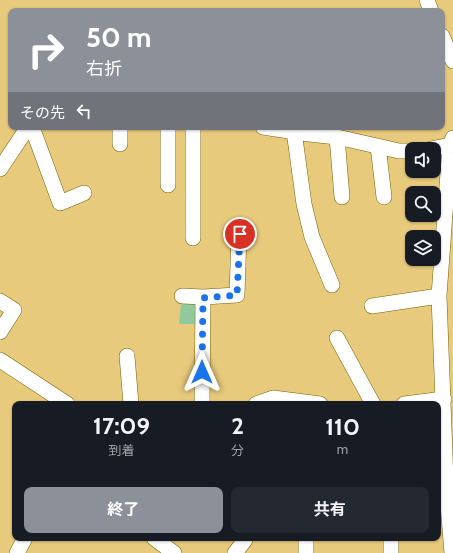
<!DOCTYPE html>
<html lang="ja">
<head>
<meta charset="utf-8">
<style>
	:root { --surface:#171b24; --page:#242831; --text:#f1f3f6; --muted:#9ea1a6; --accent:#8c9099 }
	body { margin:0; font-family:Cabin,"Noto Sans JP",sans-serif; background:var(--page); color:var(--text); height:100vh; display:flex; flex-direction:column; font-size:15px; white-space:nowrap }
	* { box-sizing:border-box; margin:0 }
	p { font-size:13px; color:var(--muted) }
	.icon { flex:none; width:22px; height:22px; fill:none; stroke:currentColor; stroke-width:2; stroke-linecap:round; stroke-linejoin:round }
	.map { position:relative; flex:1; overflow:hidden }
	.sheet { position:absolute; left:12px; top:401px; width:429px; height:140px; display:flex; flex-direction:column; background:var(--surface); border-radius:8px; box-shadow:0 1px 3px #0004 }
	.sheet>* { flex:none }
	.guide { position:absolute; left:8px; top:8px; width:437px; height:122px; border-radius:8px; box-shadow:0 1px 3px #0004; background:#8c9099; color:#fff; overflow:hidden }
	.buttons { position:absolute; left:405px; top:142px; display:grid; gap:8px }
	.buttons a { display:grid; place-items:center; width:36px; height:36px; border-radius:8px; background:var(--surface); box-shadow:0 1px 3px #0004; font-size:20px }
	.pin { position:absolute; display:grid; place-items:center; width:34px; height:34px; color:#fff; margin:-17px; border:2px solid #fff; border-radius:50%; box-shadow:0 1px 4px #0007 }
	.me { position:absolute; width:44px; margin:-22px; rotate:0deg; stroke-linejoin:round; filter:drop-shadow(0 0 3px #0008) }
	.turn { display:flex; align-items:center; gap:14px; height:84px; padding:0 12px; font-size:18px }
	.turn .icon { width:52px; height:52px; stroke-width:2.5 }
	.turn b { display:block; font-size:28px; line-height:34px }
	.then { display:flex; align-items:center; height:38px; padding:0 12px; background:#0003; gap:8px; font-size:15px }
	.eta { display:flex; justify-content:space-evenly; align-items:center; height:68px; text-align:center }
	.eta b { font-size:24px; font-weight:700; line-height:28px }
	.cta { display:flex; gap:8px; margin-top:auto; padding:8px 12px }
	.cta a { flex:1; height:46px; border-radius:8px; background:var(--accent); color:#fff; font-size:16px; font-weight:700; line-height:46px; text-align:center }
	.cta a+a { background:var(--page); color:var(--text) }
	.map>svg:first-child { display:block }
</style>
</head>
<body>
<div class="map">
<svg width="453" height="553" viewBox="0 0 453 553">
	<rect width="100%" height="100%" fill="#e8ca7c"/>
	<path fill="#90c99b" d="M182,296L203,297V324H179Z"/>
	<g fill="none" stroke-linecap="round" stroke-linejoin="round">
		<defs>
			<path id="minor" d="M427,0L431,11
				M442,36L453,61
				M32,127L60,203L84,193
				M120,127V144
				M193,127V238
				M263,127L309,134L337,137L399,151H412
				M294,131L304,204L312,237L332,285
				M337,137L342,197
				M378,146L384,197
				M431,149L450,145
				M0,169L28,127
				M168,185V127
				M182,296L203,297L237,295L239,234
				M0,301L14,310L0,332
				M372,306L439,296
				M337,338L373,404
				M127,356L131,404
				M0,360L67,404
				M202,404L203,297
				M256,404L273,398L320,404
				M404,404L444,399
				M154,538L174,553
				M17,553L25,538
				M235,553L245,540
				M306,553V538
				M391,553V538
				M452,553L446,481L439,296L450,145L453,138"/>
		</defs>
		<use href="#minor" stroke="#7b6000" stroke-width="16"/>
		<use href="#minor" stroke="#fff" stroke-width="15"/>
	</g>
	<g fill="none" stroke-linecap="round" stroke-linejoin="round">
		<path stroke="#1a73e8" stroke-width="7" stroke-dasharray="0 12.6" d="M202,372L203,298L237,295L240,234"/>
	</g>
</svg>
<div class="buttons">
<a><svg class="icon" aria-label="sound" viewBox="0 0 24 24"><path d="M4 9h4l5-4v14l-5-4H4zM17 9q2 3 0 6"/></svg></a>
<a><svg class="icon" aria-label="search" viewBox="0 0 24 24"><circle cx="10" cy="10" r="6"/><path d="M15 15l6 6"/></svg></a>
<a><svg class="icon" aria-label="layers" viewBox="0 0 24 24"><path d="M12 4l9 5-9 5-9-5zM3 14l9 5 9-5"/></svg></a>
</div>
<div class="pin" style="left:240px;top:234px;background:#d93025"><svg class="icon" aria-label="arrive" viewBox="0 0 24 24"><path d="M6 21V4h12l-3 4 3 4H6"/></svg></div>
<svg class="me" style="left:202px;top:372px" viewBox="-20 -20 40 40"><path d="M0-17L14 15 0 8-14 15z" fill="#1a73e8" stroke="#fff" stroke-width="4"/></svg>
<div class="guide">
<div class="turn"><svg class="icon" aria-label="right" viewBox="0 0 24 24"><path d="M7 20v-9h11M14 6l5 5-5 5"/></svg><div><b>50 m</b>右折</div></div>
<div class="then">その先<svg class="icon" aria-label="left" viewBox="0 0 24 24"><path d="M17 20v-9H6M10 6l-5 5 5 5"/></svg></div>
</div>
<section class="sheet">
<div class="eta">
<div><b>17:09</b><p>到着</p></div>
<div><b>2</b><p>分</p></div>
<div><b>110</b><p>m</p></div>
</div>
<div class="cta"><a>終了</a><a>共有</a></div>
</section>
</div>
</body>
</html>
